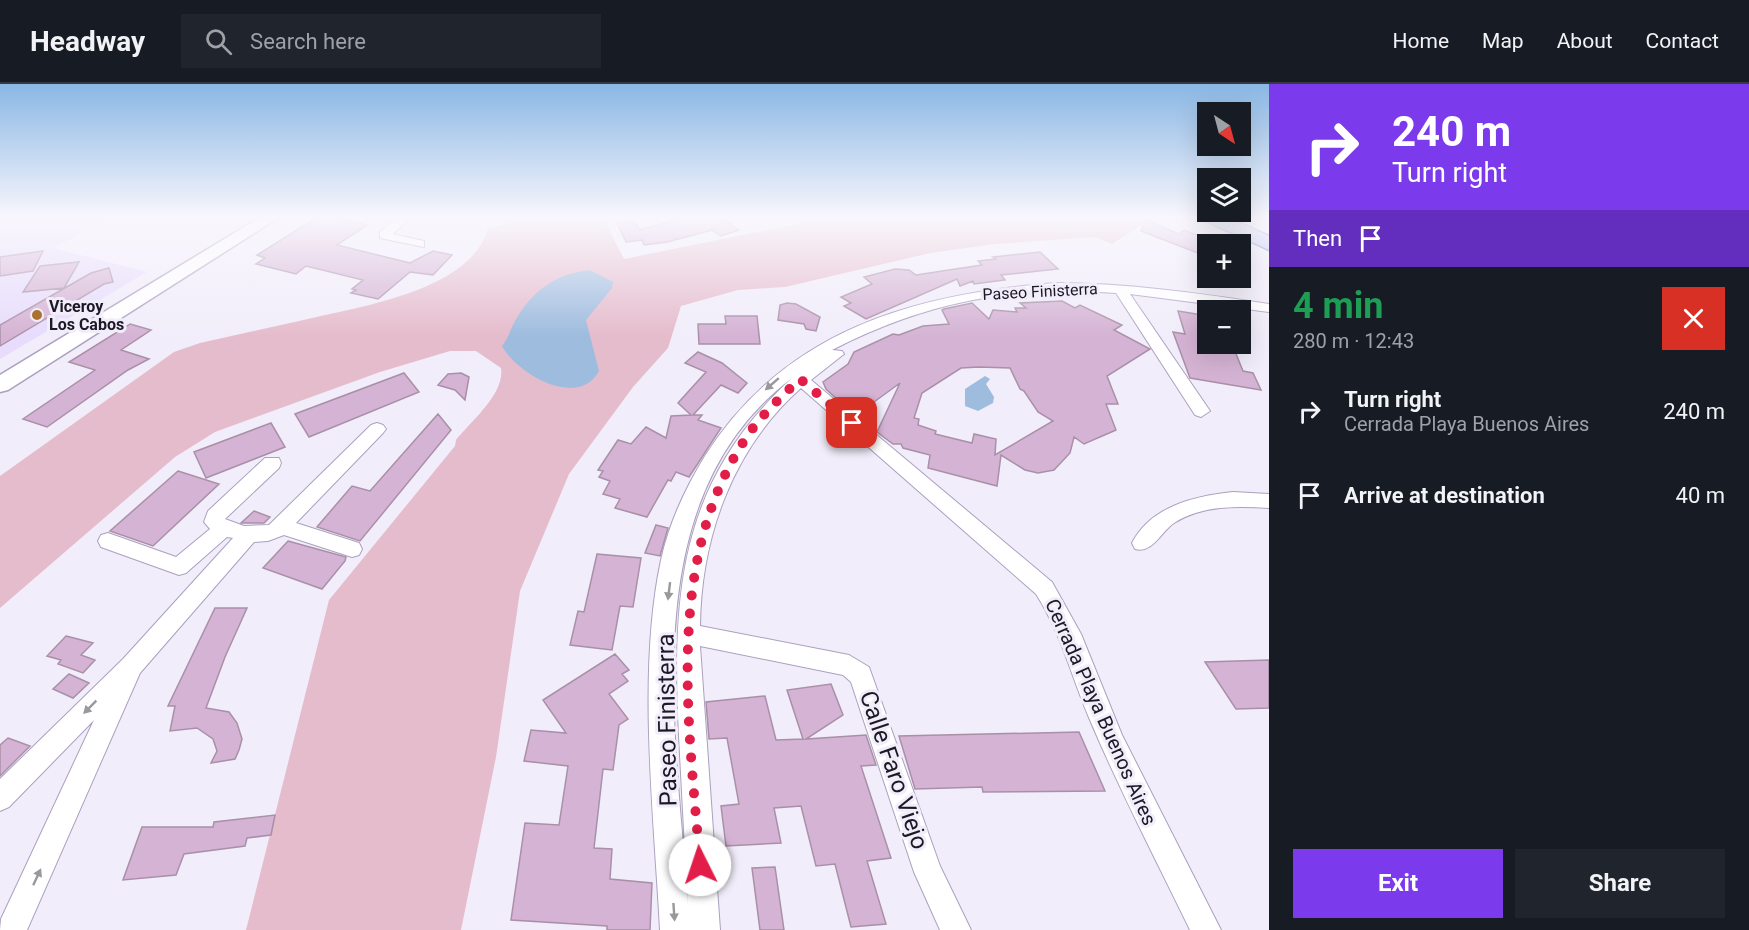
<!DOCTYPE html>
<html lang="en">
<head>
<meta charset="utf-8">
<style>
	:root { --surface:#171b24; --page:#20242c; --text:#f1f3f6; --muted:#9ea1a6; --line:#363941; --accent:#7c3aed }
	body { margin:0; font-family:Roboto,sans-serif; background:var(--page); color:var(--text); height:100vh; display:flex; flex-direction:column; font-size:22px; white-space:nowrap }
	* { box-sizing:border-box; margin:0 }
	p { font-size:20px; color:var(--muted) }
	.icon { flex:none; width:33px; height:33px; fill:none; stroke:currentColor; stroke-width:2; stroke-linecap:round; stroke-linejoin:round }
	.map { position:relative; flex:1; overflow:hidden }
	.drawer { display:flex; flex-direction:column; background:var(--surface); width:480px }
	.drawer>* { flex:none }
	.guide { background:#7c3aed; color:#fff; overflow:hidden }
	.needle { width:39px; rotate:144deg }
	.controls { position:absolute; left:1197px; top:18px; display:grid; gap:12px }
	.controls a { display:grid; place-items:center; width:54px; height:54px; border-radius:0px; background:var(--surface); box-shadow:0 6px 24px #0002; font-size:30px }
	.pin { position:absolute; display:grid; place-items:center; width:51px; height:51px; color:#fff; margin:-26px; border-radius:12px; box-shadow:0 3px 9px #0006 }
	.me { position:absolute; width:66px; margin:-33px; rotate:356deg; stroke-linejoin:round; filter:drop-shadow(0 0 4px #0008) }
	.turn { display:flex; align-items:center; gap:21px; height:126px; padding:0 24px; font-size:27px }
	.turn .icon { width:78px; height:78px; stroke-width:2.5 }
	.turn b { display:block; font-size:42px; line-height:51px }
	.then { display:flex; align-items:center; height:57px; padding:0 24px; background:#0003; gap:12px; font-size:22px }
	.round { display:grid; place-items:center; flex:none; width:63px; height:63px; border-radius:0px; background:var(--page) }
	.head { display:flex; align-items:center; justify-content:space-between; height:102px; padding:0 24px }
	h1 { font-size:36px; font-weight:700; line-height:45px; color:#1e9e55 }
	.action { display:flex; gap:12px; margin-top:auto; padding:12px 24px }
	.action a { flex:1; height:69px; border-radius:0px; background:var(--accent); color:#fff; font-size:24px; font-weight:700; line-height:69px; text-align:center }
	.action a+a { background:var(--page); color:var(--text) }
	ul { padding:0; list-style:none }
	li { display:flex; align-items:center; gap:18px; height:84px; padding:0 24px }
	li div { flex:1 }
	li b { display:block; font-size:22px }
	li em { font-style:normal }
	header { display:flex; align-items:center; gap:36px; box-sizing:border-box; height:84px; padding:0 30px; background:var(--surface); border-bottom:2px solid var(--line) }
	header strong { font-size:28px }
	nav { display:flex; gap:33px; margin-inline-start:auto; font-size:21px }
	.search { width:420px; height:54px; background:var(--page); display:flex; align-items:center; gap:15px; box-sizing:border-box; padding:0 21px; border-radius:0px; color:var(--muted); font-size:22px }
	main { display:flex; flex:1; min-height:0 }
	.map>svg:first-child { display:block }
</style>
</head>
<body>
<header>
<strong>Headway</strong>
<div class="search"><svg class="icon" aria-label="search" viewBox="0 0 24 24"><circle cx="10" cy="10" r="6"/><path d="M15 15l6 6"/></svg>Search here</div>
<nav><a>Home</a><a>Map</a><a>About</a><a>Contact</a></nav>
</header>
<main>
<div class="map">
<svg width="1269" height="846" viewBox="0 0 1269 846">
	<rect width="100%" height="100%" fill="#f1edfa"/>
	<path fill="#e7dcfc" d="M0,134H110L53,164L147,188L0,275Z"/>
	<path fill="#e5bccc" d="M503,134H603L624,175L825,134H1152L1112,160L1095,153L995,160L930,169L785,203L738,206L681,222L668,264L633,303L569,390L520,507L496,673L461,846H246L329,516L455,362L456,356C471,337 505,310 501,284L476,267H450L380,288L215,348L175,373L0,524V392L174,268L200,259C236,251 272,243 308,235C362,222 472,206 488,144L502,141Z"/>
	<path fill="#9ebcde" d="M590,186L613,198L612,204L586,236L599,287C578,326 516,289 502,262C509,253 510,246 515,237C533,206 555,190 590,186Z
		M985,292L990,295L986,300L994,313L993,319L978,327L965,322V305Z"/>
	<path fill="#d5b3d4" stroke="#a990a8" stroke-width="1.5" fill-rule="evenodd" d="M316,134H335L367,141L337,161L410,179L433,167L452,171L433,191L410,188L378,215L351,209L356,206L352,205L363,196L306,182L296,190L256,180L265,174L257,171Z
		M681,134H721L739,146L721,152L712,146L667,158L644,161L642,156L626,158L617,139L634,137L640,146Z
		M1146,136L1179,150L1184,146L1208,155V173L1141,147Z
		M43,167L33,187L0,192V173Z
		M1040,168L1058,185L1001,191L1005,196L974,200L973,197L960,202L957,195L866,235L844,222L851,219L841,213L872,200L864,193L895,185L909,186L916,191L982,181L978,177L996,175L993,173Z
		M79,178L64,204L23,208L40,182Z
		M109,184L113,198L104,200L0,262V241L91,189Z
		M1062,217L1075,224L1080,221L1122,241L1114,246L1150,265L1107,292L1118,320H1106L1116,346L1084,360L1074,353L1070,369L1054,386L1038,389L1025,386L1001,371L997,402L928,384L930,371L903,364L901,360H893L877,348L900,299L863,326L839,317L826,305L823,298L848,280L854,268L893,250L899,251L923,242L949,240L942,226L944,225L972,219L989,235L993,226L1017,228L1015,224H1026L1020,219ZM979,283L1010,284L1020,305L1024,307L1038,328L1053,337L995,371L996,355L974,350L972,359L935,350L936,347L918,341L919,335L914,334L922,309L961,284Z
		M787,219L796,220L820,233L816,247L806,245L804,240L778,236L780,221Z
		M1178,227L1208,232V260H1232L1243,287L1253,289L1261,306L1190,294L1173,248L1185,250Z
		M725,232H757L760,260H699L698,240H726Z
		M130,240L151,246L121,266L149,275L128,286L47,343L23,335L95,286L69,278Z
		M698,268L722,279L747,299L738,309L721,301L693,331H702L698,336L721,344L689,393L676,388L671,397L668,396L647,433L615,424L620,415L603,410L610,397L599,393L603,387L598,386L618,356L631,360L646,343L666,354L671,332L691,331L678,319L706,288L685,279Z
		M404,289L419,308L309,353L295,330Z
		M461,289L469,293L465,316L455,306L438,301L448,290Z
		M438,330L451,346L360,457L317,443L352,402L370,407Z
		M271,339L285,363L206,394L194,368Z
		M178,387L219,400L153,462L110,447Z
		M254,427L270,433L264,439H241Z
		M656,441L668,444L660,472L645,469Z
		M288,457L346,473L345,477L322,505L263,484Z
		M597,470L641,474L633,523L620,522L612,566L570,561L578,527L584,528Z
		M215,524H247L225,573L206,624L229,628L237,639L242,655L239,666L235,675L211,679L217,667L213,655L197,644L170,647L175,622H168Z
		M66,552L93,559L81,571L95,576L83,589L58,580L61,576L47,572Z
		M615,570L629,586L622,590L628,597L609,610L628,635L619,641L613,686L603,685L594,764L612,765L610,795L652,799L650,846H607V842L511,836L525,739L559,741L568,682L524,677L531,646L566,649L543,616Z
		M1269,576V624L1236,625L1205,578Z
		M69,590L89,599L73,614L53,605Z
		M831,600L843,631L806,655L866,651L876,681L861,682L891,774L867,777L886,840L851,843L835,780L816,782L801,722L774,724L781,759L726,762L721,722L739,720L727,654L709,655L706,618L765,612L776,656L803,655L787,606Z
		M1079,648L1105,707L983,708L982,703L915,705L899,652Z
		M8,654L30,662L0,692V661Z
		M275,731L271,751L247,754L245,762L184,770L176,791L123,796L142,743H213L214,738Z
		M775,783L784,846H760L752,784Z"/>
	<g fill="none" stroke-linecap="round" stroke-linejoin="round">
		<defs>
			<path id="street" d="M397,134H410L393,150L424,157V163L380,154V148Z
				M1055,199C1127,199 1198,209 1269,220V228L1130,210L1210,327L1201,333L1195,331L1116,209C1011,201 924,219 832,266L842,267L844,270L811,296L1052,498L1081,550L1122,651L1221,846H1190C1156,776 1120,707 1090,636C1072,594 1061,549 1036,510L801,304C733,364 701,453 700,542L849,571L869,583L940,782L971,846H940L914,788L851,598L843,591L700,562L720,846H660C654,731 637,587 661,476C669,439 686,403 705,372C785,246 914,210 1055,199ZM792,294C679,398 672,508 679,652C682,709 685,765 688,821C676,647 632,415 792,294Z
				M377,339L383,341L386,345L383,349L296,439L359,459L362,465L359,471L352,473L284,451L268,457L254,458L140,589L27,846H0L1,835L94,636L9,723L0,727V695L123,575L233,454L227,453L186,489L179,491L101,463L98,457L101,451L108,449L176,473L210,445L204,438L208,427L265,374H279L281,379L279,384L225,435L244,442L269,441L371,341Z
				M1233,408L1269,410V424C1237,422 1202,421 1174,439C1161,448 1152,470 1135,465L1132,459C1151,422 1195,412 1233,408Z"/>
			<path id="secondary" d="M259,134H278L8,306L0,308V291Z"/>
			<path id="primary" d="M1206,134H1229L1269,152V166L1208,138Z"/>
		</defs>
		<use href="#street" stroke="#aba0bf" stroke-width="2"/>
		<use href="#secondary" stroke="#aba0bf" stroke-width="3"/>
		<use href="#primary" stroke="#5b61ae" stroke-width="3"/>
		<use href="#street" fill="#fff" fill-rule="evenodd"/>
		<use href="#secondary" fill="#fff" fill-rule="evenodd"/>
		<use href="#primary" fill="#b0b8fb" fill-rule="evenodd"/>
	</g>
	<defs><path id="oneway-solid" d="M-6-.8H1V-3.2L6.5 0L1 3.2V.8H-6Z" transform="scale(1.5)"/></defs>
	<g fill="#99989c">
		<use href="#oneway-solid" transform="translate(772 300) rotate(139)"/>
		<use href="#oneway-solid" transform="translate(669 507) rotate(97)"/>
		<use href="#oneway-solid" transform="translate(90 623) rotate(135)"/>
		<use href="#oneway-solid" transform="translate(37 793) rotate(-65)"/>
		<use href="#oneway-solid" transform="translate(674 828) rotate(86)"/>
	</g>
	<linearGradient id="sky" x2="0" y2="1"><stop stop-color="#8ab7e4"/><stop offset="0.53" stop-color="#f9f7fd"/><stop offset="1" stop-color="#f9f7fd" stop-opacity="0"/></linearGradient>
	<rect width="1269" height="252" fill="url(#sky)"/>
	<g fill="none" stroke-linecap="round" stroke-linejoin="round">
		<path stroke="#e11d48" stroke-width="10" stroke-dasharray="0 18" d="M700,781C689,637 662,469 753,344C767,326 783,311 800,295L852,339"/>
	</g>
	<circle fill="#aa712f" stroke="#f1edfa" stroke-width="2" cx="37" cy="231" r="6"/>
	<g text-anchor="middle" stroke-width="6" stroke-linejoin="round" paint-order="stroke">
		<g font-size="16" fill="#1d1924" stroke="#f1edfa">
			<text transform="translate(1040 207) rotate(-3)" y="6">Paseo Finisterra</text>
		</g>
		<g font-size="16" font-weight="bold" fill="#1d1924" stroke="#f1edfa" text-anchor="start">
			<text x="49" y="228">Viceroy<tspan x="49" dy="18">Los Cabos</tspan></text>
		</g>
		<g font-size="20" fill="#1d1924" stroke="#f1edfa">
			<text transform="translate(1101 628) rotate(66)" y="7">Cerrada Playa Buenos Aires</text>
		</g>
		<g font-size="24" fill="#1d1924" stroke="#f1edfa">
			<text transform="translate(667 636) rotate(-91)" y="8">Paseo Finisterra</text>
			<text transform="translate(894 686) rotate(71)" y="8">Calle Faro Viejo</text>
		</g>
	</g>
</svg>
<div class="controls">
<a><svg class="needle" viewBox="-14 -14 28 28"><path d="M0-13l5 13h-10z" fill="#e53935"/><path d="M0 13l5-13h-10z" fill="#9ea1a6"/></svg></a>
<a><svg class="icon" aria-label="layers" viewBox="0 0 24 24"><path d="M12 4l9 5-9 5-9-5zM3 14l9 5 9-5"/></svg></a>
<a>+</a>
<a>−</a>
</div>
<div class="pin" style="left:852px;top:339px;background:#d93025"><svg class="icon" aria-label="arrive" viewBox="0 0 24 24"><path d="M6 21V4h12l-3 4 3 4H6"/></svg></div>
<svg class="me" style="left:700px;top:781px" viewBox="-20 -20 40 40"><circle r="19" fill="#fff"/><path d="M0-13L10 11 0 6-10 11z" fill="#e11d48"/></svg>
</div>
<section class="drawer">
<div class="guide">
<div class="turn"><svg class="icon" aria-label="right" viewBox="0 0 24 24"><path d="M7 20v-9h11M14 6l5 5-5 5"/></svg><div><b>240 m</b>Turn right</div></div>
<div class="then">Then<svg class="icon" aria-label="arrive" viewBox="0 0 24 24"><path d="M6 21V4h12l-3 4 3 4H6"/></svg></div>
</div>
<div class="head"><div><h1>4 min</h1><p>280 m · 12:43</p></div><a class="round" style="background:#d93025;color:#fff"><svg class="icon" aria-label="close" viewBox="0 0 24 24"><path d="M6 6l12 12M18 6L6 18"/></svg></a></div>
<ul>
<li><svg class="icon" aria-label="right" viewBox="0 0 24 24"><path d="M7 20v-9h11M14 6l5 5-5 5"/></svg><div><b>Turn right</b><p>Cerrada Playa Buenos Aires</p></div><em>240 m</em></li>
<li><svg class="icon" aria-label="arrive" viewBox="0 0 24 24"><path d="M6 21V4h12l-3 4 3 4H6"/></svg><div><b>Arrive at destination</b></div><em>40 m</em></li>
</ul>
<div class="action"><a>Exit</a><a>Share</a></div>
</section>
</main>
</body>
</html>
